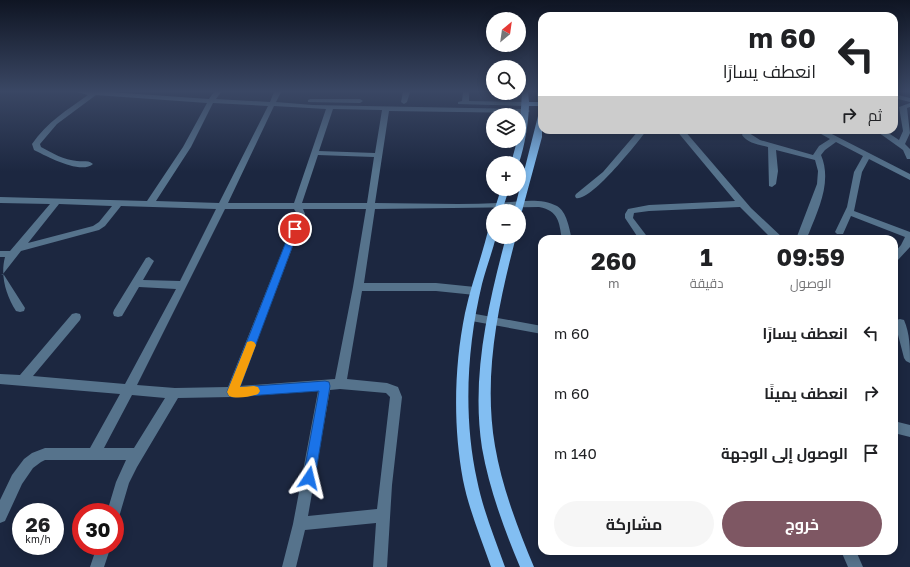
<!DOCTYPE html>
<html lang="ar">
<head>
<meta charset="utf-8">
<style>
	:root { --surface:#fff; --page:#f6f6f6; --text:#202124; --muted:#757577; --accent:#7e5763 }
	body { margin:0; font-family:"Golos Text",Cairo,sans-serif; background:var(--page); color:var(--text); direction:rtl; height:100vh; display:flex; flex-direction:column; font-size:15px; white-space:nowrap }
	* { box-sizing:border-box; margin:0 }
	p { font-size:13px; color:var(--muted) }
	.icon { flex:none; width:22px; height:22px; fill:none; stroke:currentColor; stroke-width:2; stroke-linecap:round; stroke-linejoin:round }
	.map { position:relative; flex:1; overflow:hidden; direction:ltr }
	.side { position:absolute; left:538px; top:235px; width:360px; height:320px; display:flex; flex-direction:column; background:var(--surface); border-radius:12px; box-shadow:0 2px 10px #0003; direction:rtl }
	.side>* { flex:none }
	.top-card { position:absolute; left:538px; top:12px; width:360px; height:122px; border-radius:12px; box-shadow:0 2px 10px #0003; direction:rtl; background:#fff; color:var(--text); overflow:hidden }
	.needle { width:26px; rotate:29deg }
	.tools { position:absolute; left:486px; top:12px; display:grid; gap:8px }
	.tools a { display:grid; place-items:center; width:40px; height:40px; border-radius:50%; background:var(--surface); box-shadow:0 2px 10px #0003; font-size:20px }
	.speed { position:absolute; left:12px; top:503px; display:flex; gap:8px; font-size:20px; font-weight:700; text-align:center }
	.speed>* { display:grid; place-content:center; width:52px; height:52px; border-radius:50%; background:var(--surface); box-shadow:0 2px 10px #0003; line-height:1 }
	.speed small { font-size:10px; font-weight:400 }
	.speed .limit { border:6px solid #d22; background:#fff; color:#111 }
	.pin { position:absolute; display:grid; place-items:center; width:34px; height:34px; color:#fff; margin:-17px; border:2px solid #fff; border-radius:50%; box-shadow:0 1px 4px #0007 }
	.me { position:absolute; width:44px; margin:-22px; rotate:10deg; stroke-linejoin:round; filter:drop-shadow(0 0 3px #0008) }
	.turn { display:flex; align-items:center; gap:14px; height:84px; padding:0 16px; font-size:18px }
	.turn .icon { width:52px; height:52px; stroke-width:2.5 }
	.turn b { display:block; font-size:28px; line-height:34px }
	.then { display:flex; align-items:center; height:38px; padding:0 16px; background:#0003; gap:8px; font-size:15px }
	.eta { display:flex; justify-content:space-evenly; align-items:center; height:68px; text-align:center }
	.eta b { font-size:24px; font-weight:700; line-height:28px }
	.cta { display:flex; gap:8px; margin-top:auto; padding:8px 16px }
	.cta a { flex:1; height:46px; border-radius:24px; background:var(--accent); color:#fff; font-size:16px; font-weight:700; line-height:46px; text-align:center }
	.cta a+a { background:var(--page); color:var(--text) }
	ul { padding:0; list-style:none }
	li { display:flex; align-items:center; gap:12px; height:60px; padding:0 16px }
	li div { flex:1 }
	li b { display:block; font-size:15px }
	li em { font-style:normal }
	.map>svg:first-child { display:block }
</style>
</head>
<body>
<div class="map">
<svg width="910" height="567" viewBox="0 0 910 567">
	<rect width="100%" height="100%" fill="#1c2740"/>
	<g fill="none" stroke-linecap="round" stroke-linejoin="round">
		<path fill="#56738c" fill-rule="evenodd" d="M77,92H109L209,99L214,92H221L216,99L270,102L274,92H281L276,102L313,105L526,109L530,111L526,113L389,111L375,203C416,203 458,205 499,203C517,202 540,197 557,206C567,212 569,228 572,239H562C559,222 559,211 539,207L375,209L364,283H436L475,287L479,288L480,291L479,294L475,295L436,291H362L347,379L387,383L398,387L402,397L392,485L387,567H373L376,523L305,530L296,567H282L293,524L318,391L232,397L178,398L137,467L129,483L119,517L115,519V512H107L116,482L126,460H45L41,462L33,468L22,484L5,521L0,523V500L12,475L24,459L32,453L45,448H90L120,394L0,384V374L20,375L72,314L76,313L80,314L81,317L80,320L33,376L125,384L176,289L139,287L122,316L118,317L114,316L113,313L114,310L146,258L149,257L154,261L143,280L180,281L216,209L121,206L105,226L99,230L21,251L3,274H1L4,275L25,308L24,311L20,312L16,311C6,295 0,276 5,257H0V251H10L50,204L0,203V197L147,201L183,147L207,103L96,95L57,124L40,144L41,147C52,153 64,160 77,161C83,162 89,160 93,164C81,175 46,156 34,150L32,144C47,122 67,110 88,95ZM213,103L268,106L219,203L156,201L191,147ZM274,106L326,109L294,203H228ZM333,109L382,110L375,153L319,151ZM318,155L374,157L367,203H302ZM59,204L112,206L99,222L93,226L28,243ZM225,209H294L297,214L228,387L175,388L137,385ZM303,209H366L353,287L335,379L240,386L305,214ZM340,389L386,393L390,397L377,509L308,516L330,390ZM132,395L165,398L134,448H104Z
			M403,92H410L407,102L404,104L401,102Z
			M463,92H469V101L526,102L529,104L526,106L458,104V102L462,101Z
			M894,94L910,98V102L894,98Z
			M310,99H360L363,101L360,103L308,102V100Z
			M910,103V107L907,108L910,133L905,144L910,149V159H907L903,150L875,130H884L899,140L903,131L899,107Z
			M639,130H647C637,143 591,202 576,198L575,196L576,194L603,172Z
			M676,130H684L751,208L784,239H772L740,207L649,211L634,213L633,218L649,239H639L625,218V214L628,209L649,205L735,201Z
			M814,130H824L910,174V180L869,159L862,172L854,211L910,232V247L897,261L894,263V253L901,245L905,237L851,216L843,234H837L835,232L847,207L854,172L863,156L836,142L825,150L821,155C832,181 819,208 809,233L806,239H796L817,184L818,171L815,160L776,150L778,171L776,184L772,187L769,186L768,147C760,145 747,143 742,135L743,133H749L760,140L813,155L819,146L830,139Z
			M470,313L542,326V334L466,320L465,317L466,314Z
			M900,319L904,320C910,334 910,348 910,363L906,361L904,358L895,323L896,320Z
			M894,421L910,425V437L894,433Z
			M97,546H111L104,567H90Z
			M841,551H856L863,567H848Z"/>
		<path fill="#82bef2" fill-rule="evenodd" d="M522,92H528L529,102H538L537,92H542V109L538,106H529C528,126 525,144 519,163H511L517,141H519Z
			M501,109H507L517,115H507L501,113Z
			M539,112H542V137L522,211L519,214V211H514Z
			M501,189H509L502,211H494Z
			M493,228V237H496C492,253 486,268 482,284C467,347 463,416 477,480C483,510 495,539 505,567H491C481,538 469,510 463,480C453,426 454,367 465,313C471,285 481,259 488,231Z
			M506,237H516C498,305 483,376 495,446C502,487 518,529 534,567H520C504,529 489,488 482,448C471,377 488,305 506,237Z"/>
	</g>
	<linearGradient id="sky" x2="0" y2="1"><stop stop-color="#0f1523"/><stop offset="0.53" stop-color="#3a4764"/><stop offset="1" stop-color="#3a4764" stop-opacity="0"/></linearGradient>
	<rect width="910" height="172" fill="url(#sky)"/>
	<path fill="#1a73e8" stroke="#114b97" d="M295,226L299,229L240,387L325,381L329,382L330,386L315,478L313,482L309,484L304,482L303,478L319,391L232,397L229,396L227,392L291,229Z"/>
	<path fill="#f59e0b" d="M251,341L254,342L256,345L240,387L254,386L258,387L260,391L258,394C250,397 236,399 229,396L227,392L246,345L247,342Z"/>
</svg>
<div class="tools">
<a><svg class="needle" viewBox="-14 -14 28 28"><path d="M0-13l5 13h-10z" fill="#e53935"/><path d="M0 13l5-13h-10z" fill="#757577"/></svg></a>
<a><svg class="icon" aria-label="search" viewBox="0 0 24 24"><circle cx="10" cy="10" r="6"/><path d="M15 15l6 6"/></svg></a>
<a><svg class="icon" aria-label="layers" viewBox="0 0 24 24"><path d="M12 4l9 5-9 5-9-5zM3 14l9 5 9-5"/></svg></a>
<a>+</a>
<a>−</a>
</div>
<div class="speed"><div>26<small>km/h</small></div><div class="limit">30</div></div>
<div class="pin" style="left:295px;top:229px;background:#d93025"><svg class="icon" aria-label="arrive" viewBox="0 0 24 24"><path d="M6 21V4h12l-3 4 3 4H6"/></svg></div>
<svg class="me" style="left:309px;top:478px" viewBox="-20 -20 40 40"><path d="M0-17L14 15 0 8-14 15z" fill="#1a73e8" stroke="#fff" stroke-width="4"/></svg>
<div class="top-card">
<div class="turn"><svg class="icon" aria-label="left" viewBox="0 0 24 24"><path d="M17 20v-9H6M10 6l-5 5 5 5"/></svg><div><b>60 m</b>انعطف يسارًا</div></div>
<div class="then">ثم<svg class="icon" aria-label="right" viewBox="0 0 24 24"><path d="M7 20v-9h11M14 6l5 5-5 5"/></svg></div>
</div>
<section class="side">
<div class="eta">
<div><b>09:59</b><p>الوصول</p></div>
<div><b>1</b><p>دقيقة</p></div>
<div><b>260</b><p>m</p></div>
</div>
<ul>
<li><svg class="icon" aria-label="left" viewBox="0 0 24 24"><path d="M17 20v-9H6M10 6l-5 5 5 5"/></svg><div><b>انعطف يسارًا</b></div><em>60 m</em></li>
<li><svg class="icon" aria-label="right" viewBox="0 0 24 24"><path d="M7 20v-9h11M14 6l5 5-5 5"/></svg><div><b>انعطف يمينًا</b></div><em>60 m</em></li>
<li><svg class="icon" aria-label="arrive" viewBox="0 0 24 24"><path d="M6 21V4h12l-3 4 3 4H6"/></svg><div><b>الوصول إلى الوجهة</b></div><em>140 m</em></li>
</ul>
<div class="cta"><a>خروج</a><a>مشاركة</a></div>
</section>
</div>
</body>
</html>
